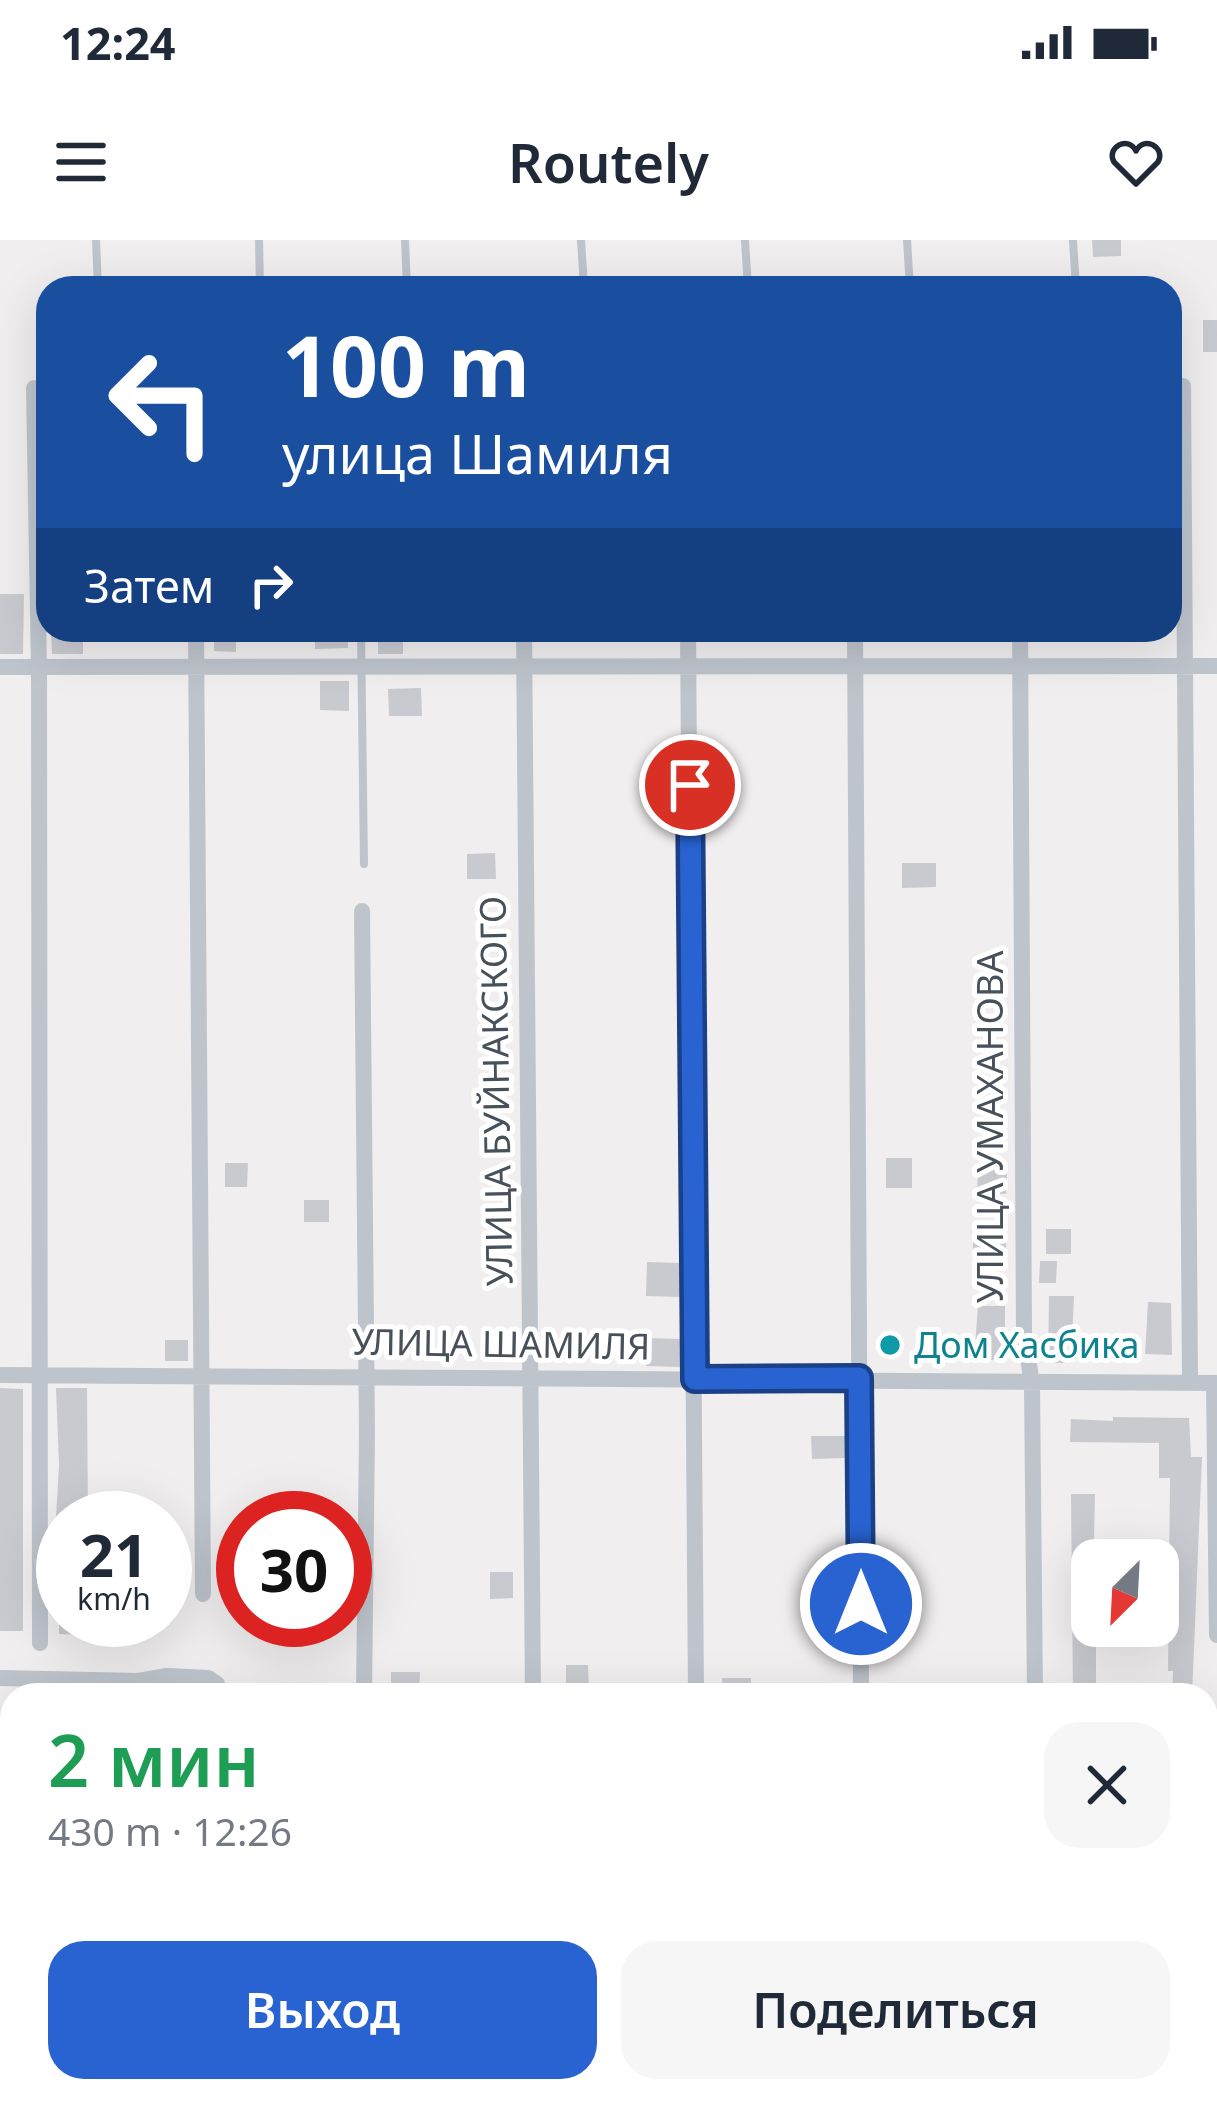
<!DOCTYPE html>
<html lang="ru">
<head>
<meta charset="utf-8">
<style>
	:root { --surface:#fff; --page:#f6f6f7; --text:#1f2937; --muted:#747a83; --accent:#2863d1 }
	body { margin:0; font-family:"Noto Sans",sans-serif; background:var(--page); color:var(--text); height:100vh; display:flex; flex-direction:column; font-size:45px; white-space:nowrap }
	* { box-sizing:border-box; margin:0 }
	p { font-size:39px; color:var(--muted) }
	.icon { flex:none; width:66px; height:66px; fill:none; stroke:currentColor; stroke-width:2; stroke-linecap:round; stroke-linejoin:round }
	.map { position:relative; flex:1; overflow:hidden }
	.side { position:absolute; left:0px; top:1443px; width:1218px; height:420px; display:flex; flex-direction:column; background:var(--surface); border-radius:36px 36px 0 0; box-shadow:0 12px 48px #0002 }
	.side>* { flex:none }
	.top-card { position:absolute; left:36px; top:36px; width:1146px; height:366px; border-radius:36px; box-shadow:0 12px 48px #0002; background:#1a4fa0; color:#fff; overflow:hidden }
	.needle { width:78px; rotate:204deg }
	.fabs { position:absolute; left:1071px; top:1299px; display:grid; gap:24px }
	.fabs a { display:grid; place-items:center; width:108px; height:108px; border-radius:24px; background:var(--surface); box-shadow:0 12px 48px #0002; font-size:60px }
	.speed { position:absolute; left:36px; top:1251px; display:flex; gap:24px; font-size:60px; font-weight:700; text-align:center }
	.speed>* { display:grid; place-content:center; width:156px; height:156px; border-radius:50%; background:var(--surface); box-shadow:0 12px 48px #0002; line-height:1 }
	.speed small { font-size:30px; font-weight:400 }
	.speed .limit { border:18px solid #d22; background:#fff; color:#111 }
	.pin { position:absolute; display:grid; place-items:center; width:102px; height:102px; color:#fff; margin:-51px; border:6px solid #fff; border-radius:50%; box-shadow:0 3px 12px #0007 }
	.me { position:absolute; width:132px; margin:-66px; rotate:0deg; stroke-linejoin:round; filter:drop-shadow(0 0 9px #0008) }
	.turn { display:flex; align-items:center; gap:42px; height:252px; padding:0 48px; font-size:54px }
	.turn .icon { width:156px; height:156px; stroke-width:2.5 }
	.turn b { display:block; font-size:84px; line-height:102px }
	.then { display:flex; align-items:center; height:114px; padding:0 48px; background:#0003; gap:24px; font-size:45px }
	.round { display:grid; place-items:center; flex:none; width:126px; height:126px; border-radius:36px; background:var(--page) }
	.summary { display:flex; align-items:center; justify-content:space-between; height:204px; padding:0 48px }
	h1 { font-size:72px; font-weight:600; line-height:90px; color:#1e9e55 }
	.primary-button { display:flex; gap:24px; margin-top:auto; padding:24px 48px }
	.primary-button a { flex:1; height:138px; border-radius:36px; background:var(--accent); color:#fff; font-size:48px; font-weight:600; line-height:138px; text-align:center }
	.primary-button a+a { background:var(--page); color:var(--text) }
	.status { display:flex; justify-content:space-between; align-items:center; height:84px; padding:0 60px; background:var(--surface); direction:ltr }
	.status svg { height:33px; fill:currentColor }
	header { display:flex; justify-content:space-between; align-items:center; height:156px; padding:0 48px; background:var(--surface); font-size:54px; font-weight:600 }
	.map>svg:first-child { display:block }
</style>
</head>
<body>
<div class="status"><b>12:24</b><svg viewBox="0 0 49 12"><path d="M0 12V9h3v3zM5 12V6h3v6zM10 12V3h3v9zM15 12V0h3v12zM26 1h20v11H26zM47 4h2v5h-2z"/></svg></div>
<header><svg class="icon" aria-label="menu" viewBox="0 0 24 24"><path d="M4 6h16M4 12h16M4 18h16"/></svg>Routely<svg class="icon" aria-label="heart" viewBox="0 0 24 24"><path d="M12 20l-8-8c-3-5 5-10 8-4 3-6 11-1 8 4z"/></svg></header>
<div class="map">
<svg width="1217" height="1863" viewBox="0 0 1217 1863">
	<rect width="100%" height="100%" fill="#f0eeee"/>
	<path fill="#c9cad0" d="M1092,0H1121V16L1093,17Z
		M473,36L474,48H435V38Z
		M1203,80H1217V112H1203Z
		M0,354H24L23,414H0Z
		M214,390H236V412L214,411Z
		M315,390H348V408L315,409Z
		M378,390H403V414H378Z
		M51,391H83V414H52Z
		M320,441H349V471L320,470Z
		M421,448L422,476H389L388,449Z
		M495,613L496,639H467V614Z
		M902,623H936V647L902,648Z
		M886,918H912V948H886Z
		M225,923H248L247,947H225Z
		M978,928L1007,929L1006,954L977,953Z
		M304,960H329V982H304Z
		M1006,987V1013L973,1014V988Z
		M1046,989H1071V1014H1046Z
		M1040,1021H1057L1056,1043H1039Z
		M647,1022L680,1023V1057L646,1056Z
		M1049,1056H1074L1071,1123H1048Z
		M1148,1062L1171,1063L1172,1115L1145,1114Z
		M978,1066H1005V1120H974Z
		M646,1098L681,1099V1127L646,1126Z
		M165,1100H188V1121H165Z
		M0,1148L23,1149V1391H0Z
		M56,1148H87L88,1278H56L59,1225Z
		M1113,1177L1189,1178L1191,1217H1202L1192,1455H1172L1173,1431H1168L1170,1238H1159V1203L1070,1202L1071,1179L1113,1181Z
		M811,1196H847V1218L812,1219Z
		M1071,1254H1095L1092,1394H1096V1455H1073Z
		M490,1332H513V1358L490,1359Z
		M59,1380H89L88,1395L59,1394Z
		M566,1425H588L589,1451L566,1452Z
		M391,1432H420L419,1455H391Z
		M722,1438H751V1455H723Z
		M395,1851H420V1863H395Z
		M555,1851L678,1853V1863H555Z
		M723,1851H756V1863H723Z
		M814,1851H849V1863H814Z
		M1075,1851H1101L1100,1863H1075Z
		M1169,1851H1197V1863H1169Z"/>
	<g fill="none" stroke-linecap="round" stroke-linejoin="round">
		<path stroke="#bec4cc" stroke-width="8" d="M96,0L98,48
			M259,0L260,48
			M405,0L407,48
			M581,0L584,48
			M745,0L748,48
			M907,0L910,48
			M1073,0L1076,48
			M361,390L364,624
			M0,1557H12
			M0,1670L12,1669"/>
		<path stroke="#bec4cc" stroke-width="16" d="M1183,146L1190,1142
			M34,148L39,428L40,1403
			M196,390L203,1354
			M524,390L533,1455
			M688,390L696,1455
			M855,390L861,1455
			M1020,390L1024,1092L1032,1144L1035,1455
			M0,427L1217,426
			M362,671L367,1193L364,1455
			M0,1135L1217,1143
			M1214,1143L1217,1395
			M0,1438L138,1441L167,1436L208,1438L217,1444L218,1455
			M368,1851V1863
			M534,1851V1863
			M697,1851V1863
			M864,1851V1863
			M1036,1851V1863
			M212,1863V1851"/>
	</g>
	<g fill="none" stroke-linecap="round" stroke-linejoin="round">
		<defs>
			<path id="route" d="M690,545L695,1139L859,1138L861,1364"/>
		</defs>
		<use href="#route" stroke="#1a4088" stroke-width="30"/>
		<use href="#route" stroke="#2863d1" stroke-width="21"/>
	</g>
	<circle fill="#0f9aa8" stroke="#fff" stroke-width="4.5" cx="890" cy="1105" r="12"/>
	<g text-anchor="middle" stroke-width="10" stroke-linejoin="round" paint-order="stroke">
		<g font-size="36" fill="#48505a" stroke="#fff">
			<text transform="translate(496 851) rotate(-91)" y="13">УЛИЦА БУЙНАКСКОГО</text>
			<text transform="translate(990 887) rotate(-90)" y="13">УЛИЦА УМАХАНОВА</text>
			<text transform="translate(501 1104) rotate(1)" y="13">УЛИЦА ШАМИЛЯ</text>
		</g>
		<g font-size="36" fill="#0d838f" stroke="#fff" text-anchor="start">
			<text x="914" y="1118">Дом Хасбика</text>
		</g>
	</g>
</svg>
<div class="fabs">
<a><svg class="needle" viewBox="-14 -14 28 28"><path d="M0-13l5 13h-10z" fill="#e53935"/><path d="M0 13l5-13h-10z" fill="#747a83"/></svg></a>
</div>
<div class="speed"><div>21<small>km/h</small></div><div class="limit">30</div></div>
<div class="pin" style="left:690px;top:545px;background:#d93025"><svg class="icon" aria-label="arrive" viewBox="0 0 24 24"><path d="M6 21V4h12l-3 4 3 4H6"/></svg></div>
<svg class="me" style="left:861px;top:1364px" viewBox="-20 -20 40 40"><circle r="17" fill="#2863d1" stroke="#fff" stroke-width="3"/><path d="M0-11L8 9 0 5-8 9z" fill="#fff"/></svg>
<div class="top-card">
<div class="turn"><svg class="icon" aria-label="left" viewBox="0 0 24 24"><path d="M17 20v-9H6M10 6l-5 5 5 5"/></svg><div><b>100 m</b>улица Шамиля</div></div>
<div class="then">Затем<svg class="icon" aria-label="right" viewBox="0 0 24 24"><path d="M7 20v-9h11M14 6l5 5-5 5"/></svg></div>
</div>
<section class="side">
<div class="summary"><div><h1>2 мин</h1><p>430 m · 12:26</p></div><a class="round"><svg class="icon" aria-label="close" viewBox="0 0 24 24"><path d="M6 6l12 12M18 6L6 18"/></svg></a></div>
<div class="primary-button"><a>Выход</a><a>Поделиться</a></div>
</section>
</div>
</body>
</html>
